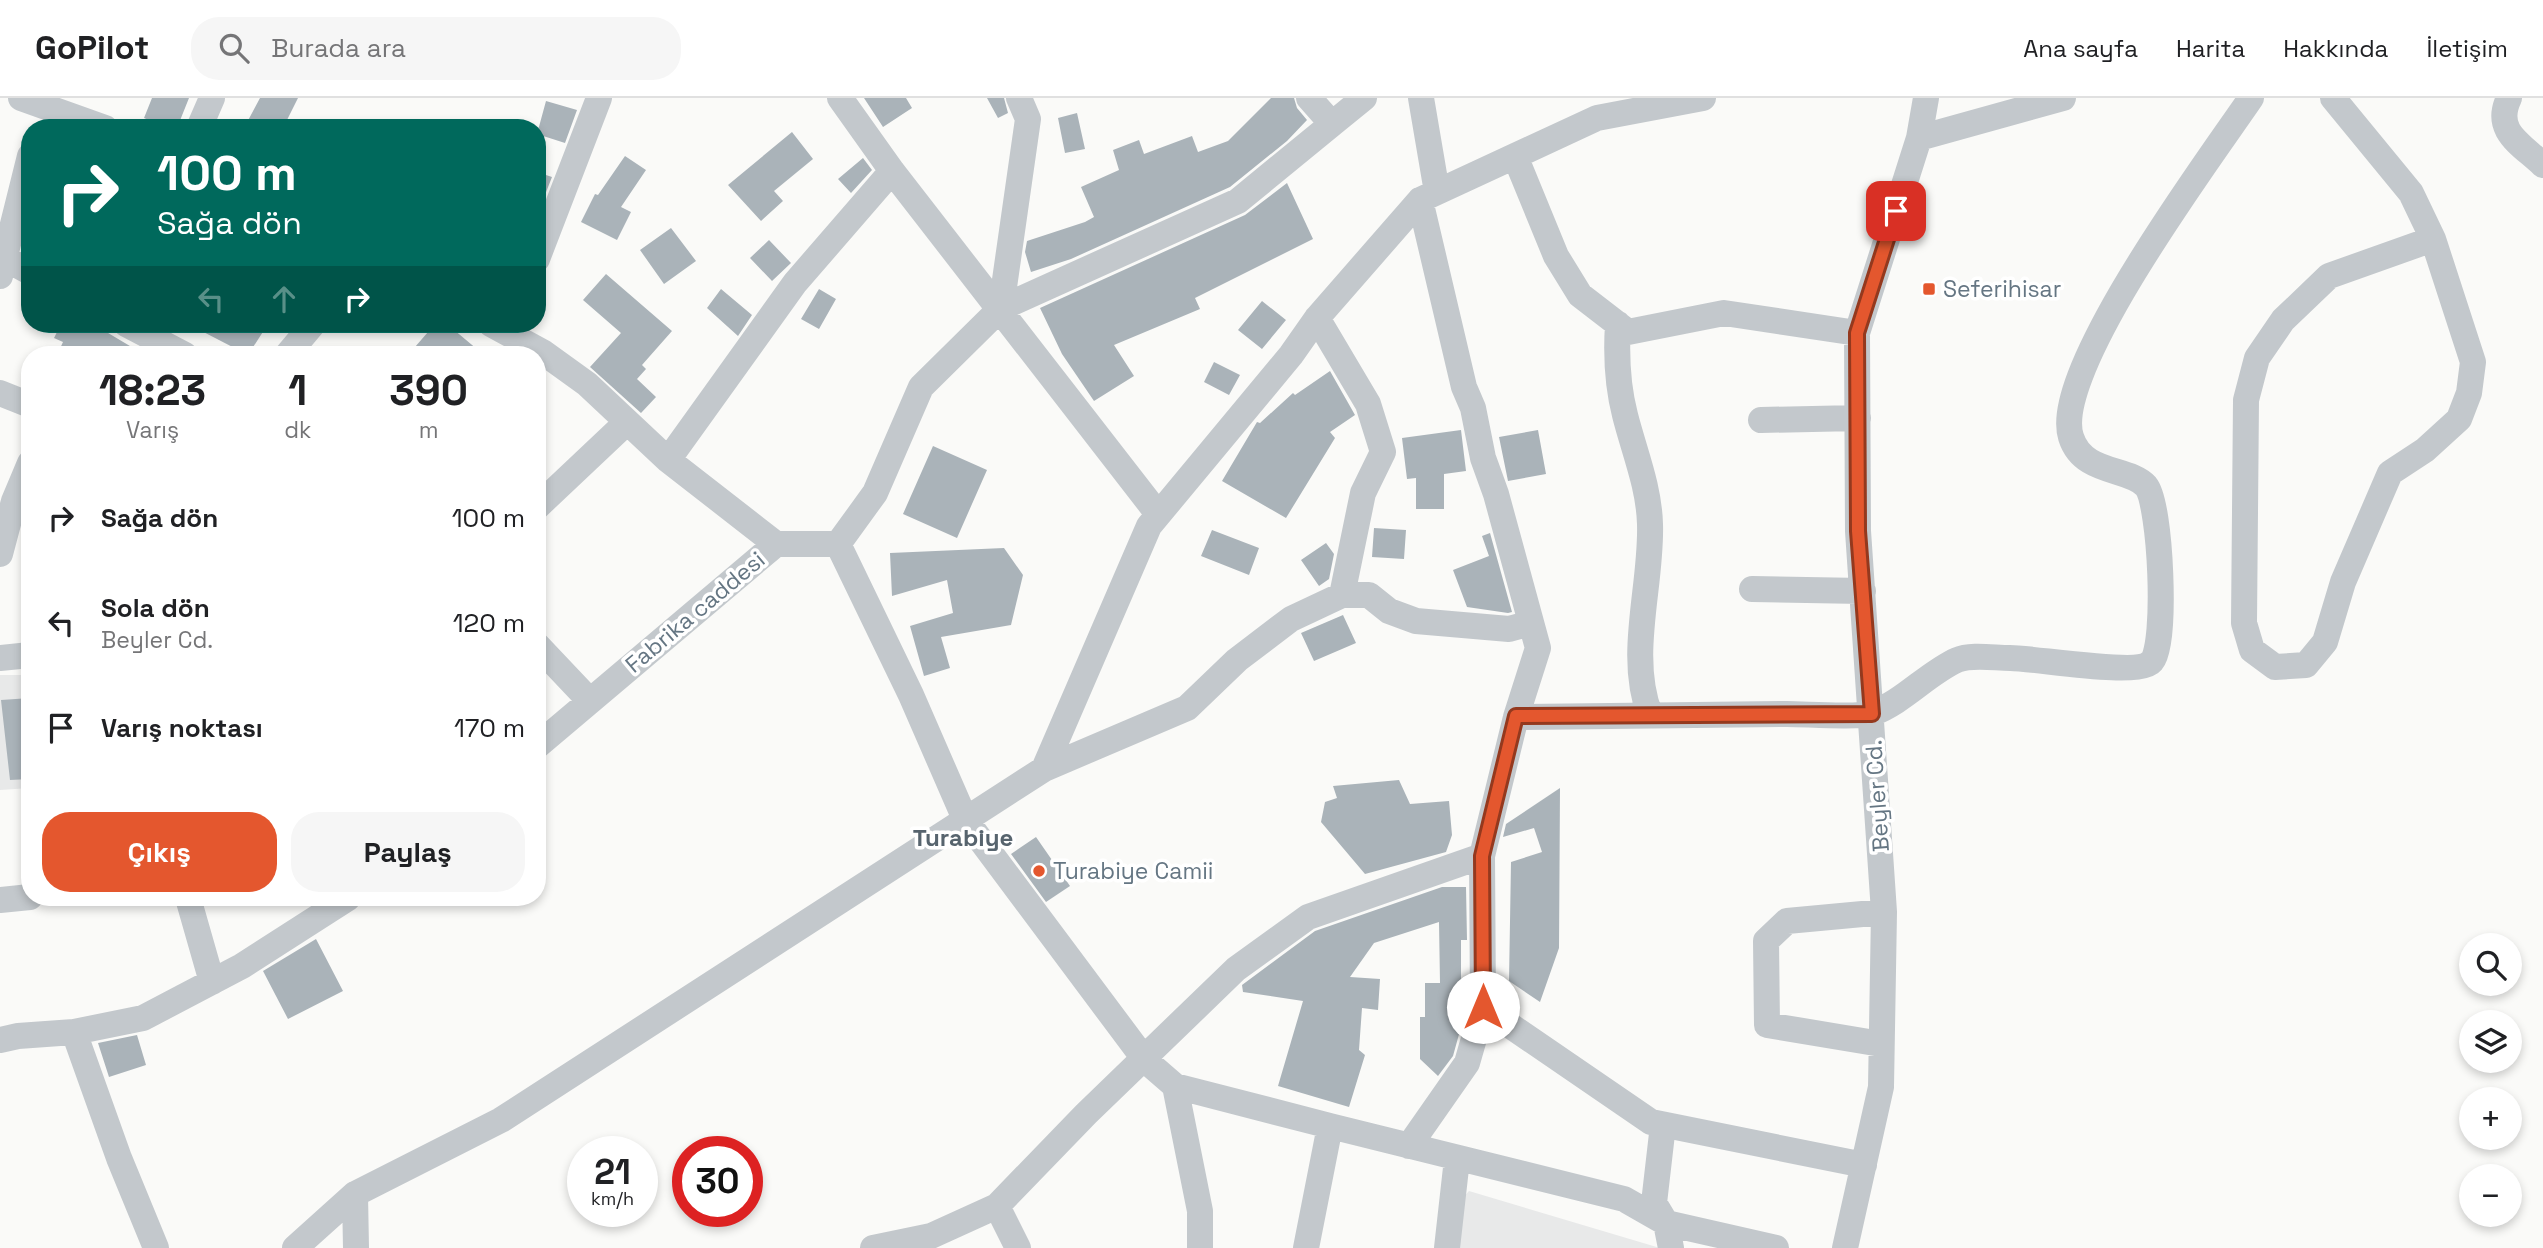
<!DOCTYPE html>
<html lang="tr">
<head>
<meta charset="utf-8">
<style>
	:root { --surface:#fff; --page:#f6f6f6; --text:#202124; --muted:#757577; --line:#e0e0e0; --accent:#e4572e }
	body { margin:0; font-family:"Space Grotesk",sans-serif; background:var(--page); color:var(--text); height:100vh; display:flex; flex-direction:column; font-size:26px; white-space:nowrap }
	* { box-sizing:border-box; margin:0 }
	p { font-size:23px; color:var(--muted) }
	.icon { flex:none; width:38px; height:38px; fill:none; stroke:currentColor; stroke-width:2; stroke-linecap:round; stroke-linejoin:round }
	.map { position:relative; flex:1; overflow:hidden }
	.sheet { position:absolute; left:21px; top:248px; width:525px; height:560px; display:flex; flex-direction:column; background:var(--surface); border-radius:28px; box-shadow:0 4px 10px #0003 }
	.sheet>* { flex:none }
	.banner { position:absolute; left:21px; top:21px; width:525px; height:214px; border-radius:28px; box-shadow:0 4px 10px #0003; background:#00695c; color:#fff; overflow:hidden }
	.tools { position:absolute; left:2459px; top:835px; display:grid; gap:14px }
	.tools a { display:grid; place-items:center; width:63px; height:63px; border-radius:50%; background:var(--surface); box-shadow:0 4px 10px #0003; font-size:35px }
	.speed { position:absolute; left:567px; top:1038px; display:flex; gap:14px; font-size:35px; font-weight:700; text-align:center }
	.speed>* { display:grid; place-content:center; width:91px; height:91px; border-radius:50%; background:var(--surface); box-shadow:0 4px 10px #0003; line-height:1 }
	.speed small { font-size:18px; font-weight:400 }
	.speed .limit { border:10px solid #d22; background:#fff; color:#111 }
	.pin { position:absolute; display:grid; place-items:center; width:60px; height:60px; color:#fff; margin:-30px; border-radius:14px; box-shadow:0 4px 10px #0006 }
	.me { position:absolute; width:77px; margin:-38px; rotate:0deg; stroke-linejoin:round; filter:drop-shadow(0 0 5px #0008) }
	.turn { display:flex; align-items:center; gap:24px; height:147px; padding:0 21px; font-size:32px }
	.turn .icon { width:91px; height:91px; stroke-width:2.5 }
	.turn b { display:block; font-size:49px; line-height:60px }
	.lanes { display:flex; align-items:center; height:66px; padding:0 21px; background:#0003; justify-content:center; gap:35px; direction:ltr }
	.lanes .off { opacity:.35 }
	.eta { display:flex; justify-content:space-evenly; align-items:center; height:119px; text-align:center }
	.eta b { font-size:42px; font-weight:600; line-height:49px }
	.cta { display:flex; gap:14px; margin-top:auto; padding:14px 21px }
	.cta a { flex:1; height:80px; border-radius:28px; background:var(--accent); color:#fff; font-size:28px; font-weight:600; line-height:80px; text-align:center }
	.cta a+a { background:var(--page); color:var(--text) }
	ul { padding:0; list-style:none }
	li { display:flex; align-items:center; gap:21px; height:105px; padding:0 21px }
	li div { flex:1 }
	li b { display:block; font-size:26px }
	li em { font-style:normal }
	header { display:flex; align-items:center; gap:42px; box-sizing:border-box; height:98px; padding:0 35px; background:var(--surface); border-bottom:2px solid var(--line) }
	header strong { font-size:33px }
	nav { display:flex; gap:38px; margin-inline-start:auto; font-size:24px }
	.search { width:490px; height:63px; background:var(--page); display:flex; align-items:center; gap:18px; box-sizing:border-box; padding:0 24px; border-radius:28px; color:var(--muted); font-size:26px }
	.map>svg:first-child { display:block }
</style>
</head>
<body>
<header>
<strong>GoPilot</strong>
<div class="search"><svg class="icon" aria-label="search" viewBox="0 0 24 24"><circle cx="10" cy="10" r="6"/><path d="M15 15l6 6"/></svg>Burada ara</div>
<nav><a>Ana sayfa</a><a>Harita</a><a>Hakkında</a><a>İletişim</a></nav>
</header>
<div class="map">
<svg width="2543" height="1150" viewBox="0 0 2543 1150">
	<rect width="100%" height="100%" fill="#fafaf8"/>
	<path fill="#e8e9e9" d="M0,577H30V690L0,692Z
		M1469,1093L1660,1150H1454L1458,1105Z"/>
	<path fill="#aab3b9" d="M152,0H189L177,30H167L144,20Z
		M260,0H298L283,30H244Z
		M864,0H906L912,10L883,29Z
		M987,0H1004L1008,15L998,20Z
		M1271,0H1294L1297,10L1307,22L1287,43L1230,89L1071,161L1031,174L1025,154L1027,143L1085,124L1094,119L1081,89L1119,72L1113,52L1139,42L1144,56L1192,38L1198,54L1228,43Z
		M546,3L577,12L565,45L537,36Z
		M1077,15L1085,51L1065,55L1058,20Z
		M792,34L813,61L774,93L783,103L761,123L728,87Z
		M625,58L646,72L621,109L631,114L617,142L581,124L595,96L598,97Z
		M863,60L872,72L851,95L838,81Z
		M537,74L552,79L537,117Z
		M1287,85L1313,141L1195,200L1200,211L1114,247L1134,278L1094,303L1062,256L1040,210L1245,117Z
		M671,130L696,163L664,186L640,152Z
		M769,142L791,165L772,183L750,160Z
		M606,176L672,233L642,267L646,271L637,281L656,299L641,315L590,269L621,235L583,202Z
		M721,191L752,217L738,238L707,210Z
		M819,191L836,201L819,231L801,221Z
		M1262,203L1286,222L1262,251L1238,232Z
		M61,226H93L145,257H57L63,244L54,240Z
		M188,226H268L248,257Z
		M435,226H447L484,257H408Z
		M1214,264L1240,277L1229,297L1204,284Z
		M1330,273L1355,317L1330,334L1335,340L1286,420L1222,383L1257,324L1260,325L1293,295L1295,297Z
		M1461,332L1466,373L1444,376V411H1416V380L1407,381L1402,340Z
		M1538,332L1546,376L1508,383L1499,339Z
		M933,348L987,372L957,440L903,416Z
		M1374,430L1406,432L1404,461L1372,459Z
		M1212,432L1259,450L1249,477L1201,458Z
		M1490,435L1512,514L1508,515L1467,509L1453,472L1489,458L1482,438Z
		M1326,445L1334,456L1329,481L1319,488L1301,462Z
		M1004,450L1023,477L1011,527L941,539L950,570L924,578L910,528L953,515L947,482L892,498L890,455Z
		M1343,517L1356,545L1314,563L1301,535Z
		M30,600V681L10,682L1,602Z
		M1399,682L1410,706L1449,703L1452,737L1446,754L1365,776L1321,724L1325,704L1337,700L1333,688Z
		M1560,690L1559,850L1540,904L1509,883L1511,764L1542,754L1534,730L1503,739L1506,726Z
		M1036,739L1070,788L1046,804L1011,756Z
		M1442,789H1466L1467,842H1461V929L1453,958L1438,978L1420,961V919H1425V885H1440L1439,824L1374,845L1350,879L1380,881L1378,912L1362,910L1359,952L1365,957L1349,1009L1278,988L1303,903L1243,894L1242,887L1315,833Z
		M316,841L343,893L288,921L263,873Z
		M137,937L146,967L109,979L98,945Z"/>
	<g fill="none" stroke-linecap="round" stroke-linejoin="round">
		<path stroke="#c3c8cc" stroke-width="26" d="M21,0L105,30
			M840,0L892,73L1158,416
			M1421,0L1437,94
			M2333,0L2411,95L2433,141L2473,264L2469,295L2459,321L2425,352L2390,375L2343,484L2325,544L2306,567L2275,569L2252,552L2244,525L2246,302L2257,260L2283,222L2329,178L2433,141
			M2509,0C2493,33 2521,46 2543,67
			M1332,26L1364,0
			M199,30L212,0
			M1919,40L2063,0
			M1515,58L1556,158L1580,197L1628,234L1724,215L1857,235
			M1420,102L1464,289L1473,310L1483,360L1496,396L1538,550L1516,619
			M6,161L30,174
			M537,161L599,0
			M0,178L30,58
			M1001,210L1028,21L1019,0
			M1317,220L1368,306L1383,354L1363,395L1342,497
			M126,226L185,257
			M491,226L544,255L587,286L668,362L776,446
			M1618,226C1616,257 1617,286 1625,317C1634,353 1649,388 1650,426C1652,488 1627,557 1650,617
			M287,257L313,226
			M0,295L30,307
			M1761,322L1858,320
			M668,362L795,185L892,73
			M537,409L627,324
			M838,446L911,597L965,721L1145,962L1175,988L1330,1028L1306,1150
			M0,456L14,403L30,365
			M1752,491L1863,493
			M537,547L590,603
			M0,560L30,557
			M537,648L776,446H838L875,395L921,289L1001,210L1238,103L1332,26L1309,0
			M1044,671L1187,610L1237,562L1291,521L1342,497H1369L1389,513L1416,523L1509,531L1531,525
			M188,800L212,884
			M0,802L30,799
			M1483,909L1651,1024L1864,1067
			M74,934L143,920L242,868L348,800
			M0,942L18,938L74,934L119,1060L156,1150
			M1881,946L1767,927L1766,843L1787,823L1884,814
			M1175,988L1200,1113V1150
			M1663,1027L1654,1105L1666,1125L1671,1150
			M1330,1028L1624,1101L1666,1125L1776,1150
			M1409,1048L1467,965L1483,909L1482,758
			M355,1096L356,1150
			M997,1108L1018,1150
			M295,1150L355,1096L501,1022L1044,671L1149,428L1291,257L1317,220L1420,102L1597,20L1703,0
			M873,1150L931,1138L997,1108L1086,1016L1236,871L1308,819L1482,758L1516,619C1607,618 1697,617 1787,616C1807,616 1858,620 1873,615C1903,604 1928,575 1957,562C1971,556 1994,560 2010,560C2036,560 2139,579 2152,563C2167,546 2161,406 2146,388C2129,369 2083,377 2071,339C2050,274 2211,59 2251,0
			M1447,1150L1457,1061
			M1845,1150L1881,989L1884,814L1858,433L1857,235L1919,40L1926,0"/>
	</g>
	<g fill="none" stroke-linecap="round" stroke-linejoin="round">
		<defs>
			<path id="route" d="M1483,909L1482,758L1516,618L1872,616L1858,433L1857,235L1896,113"/>
		</defs>
		<use href="#route" stroke="#94391e" stroke-width="18"/>
		<use href="#route" stroke="#e4572e" stroke-width="12"/>
	</g>
	<g fill="#e4572e" stroke="#fff" stroke-width="2.5">
		<rect x="1922" y="184" width="14" height="14" rx="3.5"/>
		<circle cx="1039" cy="773" r="7"/>
	</g>
	<g text-anchor="middle" stroke-width="7" stroke-linejoin="round" paint-order="stroke">
		<g font-size="23" fill="#657683" stroke="#fff" text-anchor="start">
			<text x="1943" y="199">Seferihisar</text>
			<text x="1053" y="781">Turabiye Camii</text>
		</g>
		<g font-size="23" fill="#657683" stroke="#fff">
			<text transform="translate(695 514) rotate(-40)" y="8">Fabrika caddesi</text>
			<text transform="translate(1877 698) rotate(-94)" y="8">Beyler Cd.</text>
		</g>
		<g font-size="24" font-weight="bold" fill="#57646e" stroke="#fff">
			<text x="963" y="748">Turabiye</text>
		</g>
	</g>
</svg>
<div class="tools">
<a><svg class="icon" aria-label="search" viewBox="0 0 24 24"><circle cx="10" cy="10" r="6"/><path d="M15 15l6 6"/></svg></a>
<a><svg class="icon" aria-label="layers" viewBox="0 0 24 24"><path d="M12 4l9 5-9 5-9-5zM3 14l9 5 9-5"/></svg></a>
<a>+</a>
<a>−</a>
</div>
<div class="speed"><div>21<small>km/h</small></div><div class="limit">30</div></div>
<div class="pin" style="left:1896px;top:113px;background:#d93025"><svg class="icon" aria-label="arrive" viewBox="0 0 24 24"><path d="M6 21V4h12l-3 4 3 4H6"/></svg></div>
<svg class="me" style="left:1483px;top:909px" viewBox="-20 -20 40 40"><circle r="19" fill="#fff"/><path d="M0-13L10 11 0 6-10 11z" fill="#e4572e"/></svg>
<div class="banner">
<div class="turn"><svg class="icon" aria-label="right" viewBox="0 0 24 24"><path d="M7 20v-9h11M14 6l5 5-5 5"/></svg><div><b>100 m</b>Sağa dön</div></div>
<div class="lanes"><svg class="icon off" aria-label="left" viewBox="0 0 24 24"><path d="M17 20v-9H6M10 6l-5 5 5 5"/></svg><svg class="icon off" aria-label="ahead" viewBox="0 0 24 24"><path d="M12 20V5M6 11l6-6 6 6"/></svg><svg class="icon" aria-label="right" viewBox="0 0 24 24"><path d="M7 20v-9h11M14 6l5 5-5 5"/></svg></div>
</div>
<section class="sheet">
<div class="eta">
<div><b>18:23</b><p>Varış</p></div>
<div><b>1</b><p>dk</p></div>
<div><b>390</b><p>m</p></div>
</div>
<ul>
<li><svg class="icon" aria-label="right" viewBox="0 0 24 24"><path d="M7 20v-9h11M14 6l5 5-5 5"/></svg><div><b>Sağa dön</b></div><em>100 m</em></li>
<li><svg class="icon" aria-label="left" viewBox="0 0 24 24"><path d="M17 20v-9H6M10 6l-5 5 5 5"/></svg><div><b>Sola dön</b><p>Beyler Cd.</p></div><em>120 m</em></li>
<li><svg class="icon" aria-label="arrive" viewBox="0 0 24 24"><path d="M6 21V4h12l-3 4 3 4H6"/></svg><div><b>Varış noktası</b></div><em>170 m</em></li>
</ul>
<div class="cta"><a>Çıkış</a><a>Paylaş</a></div>
</section>
</div>
</body>
</html>
